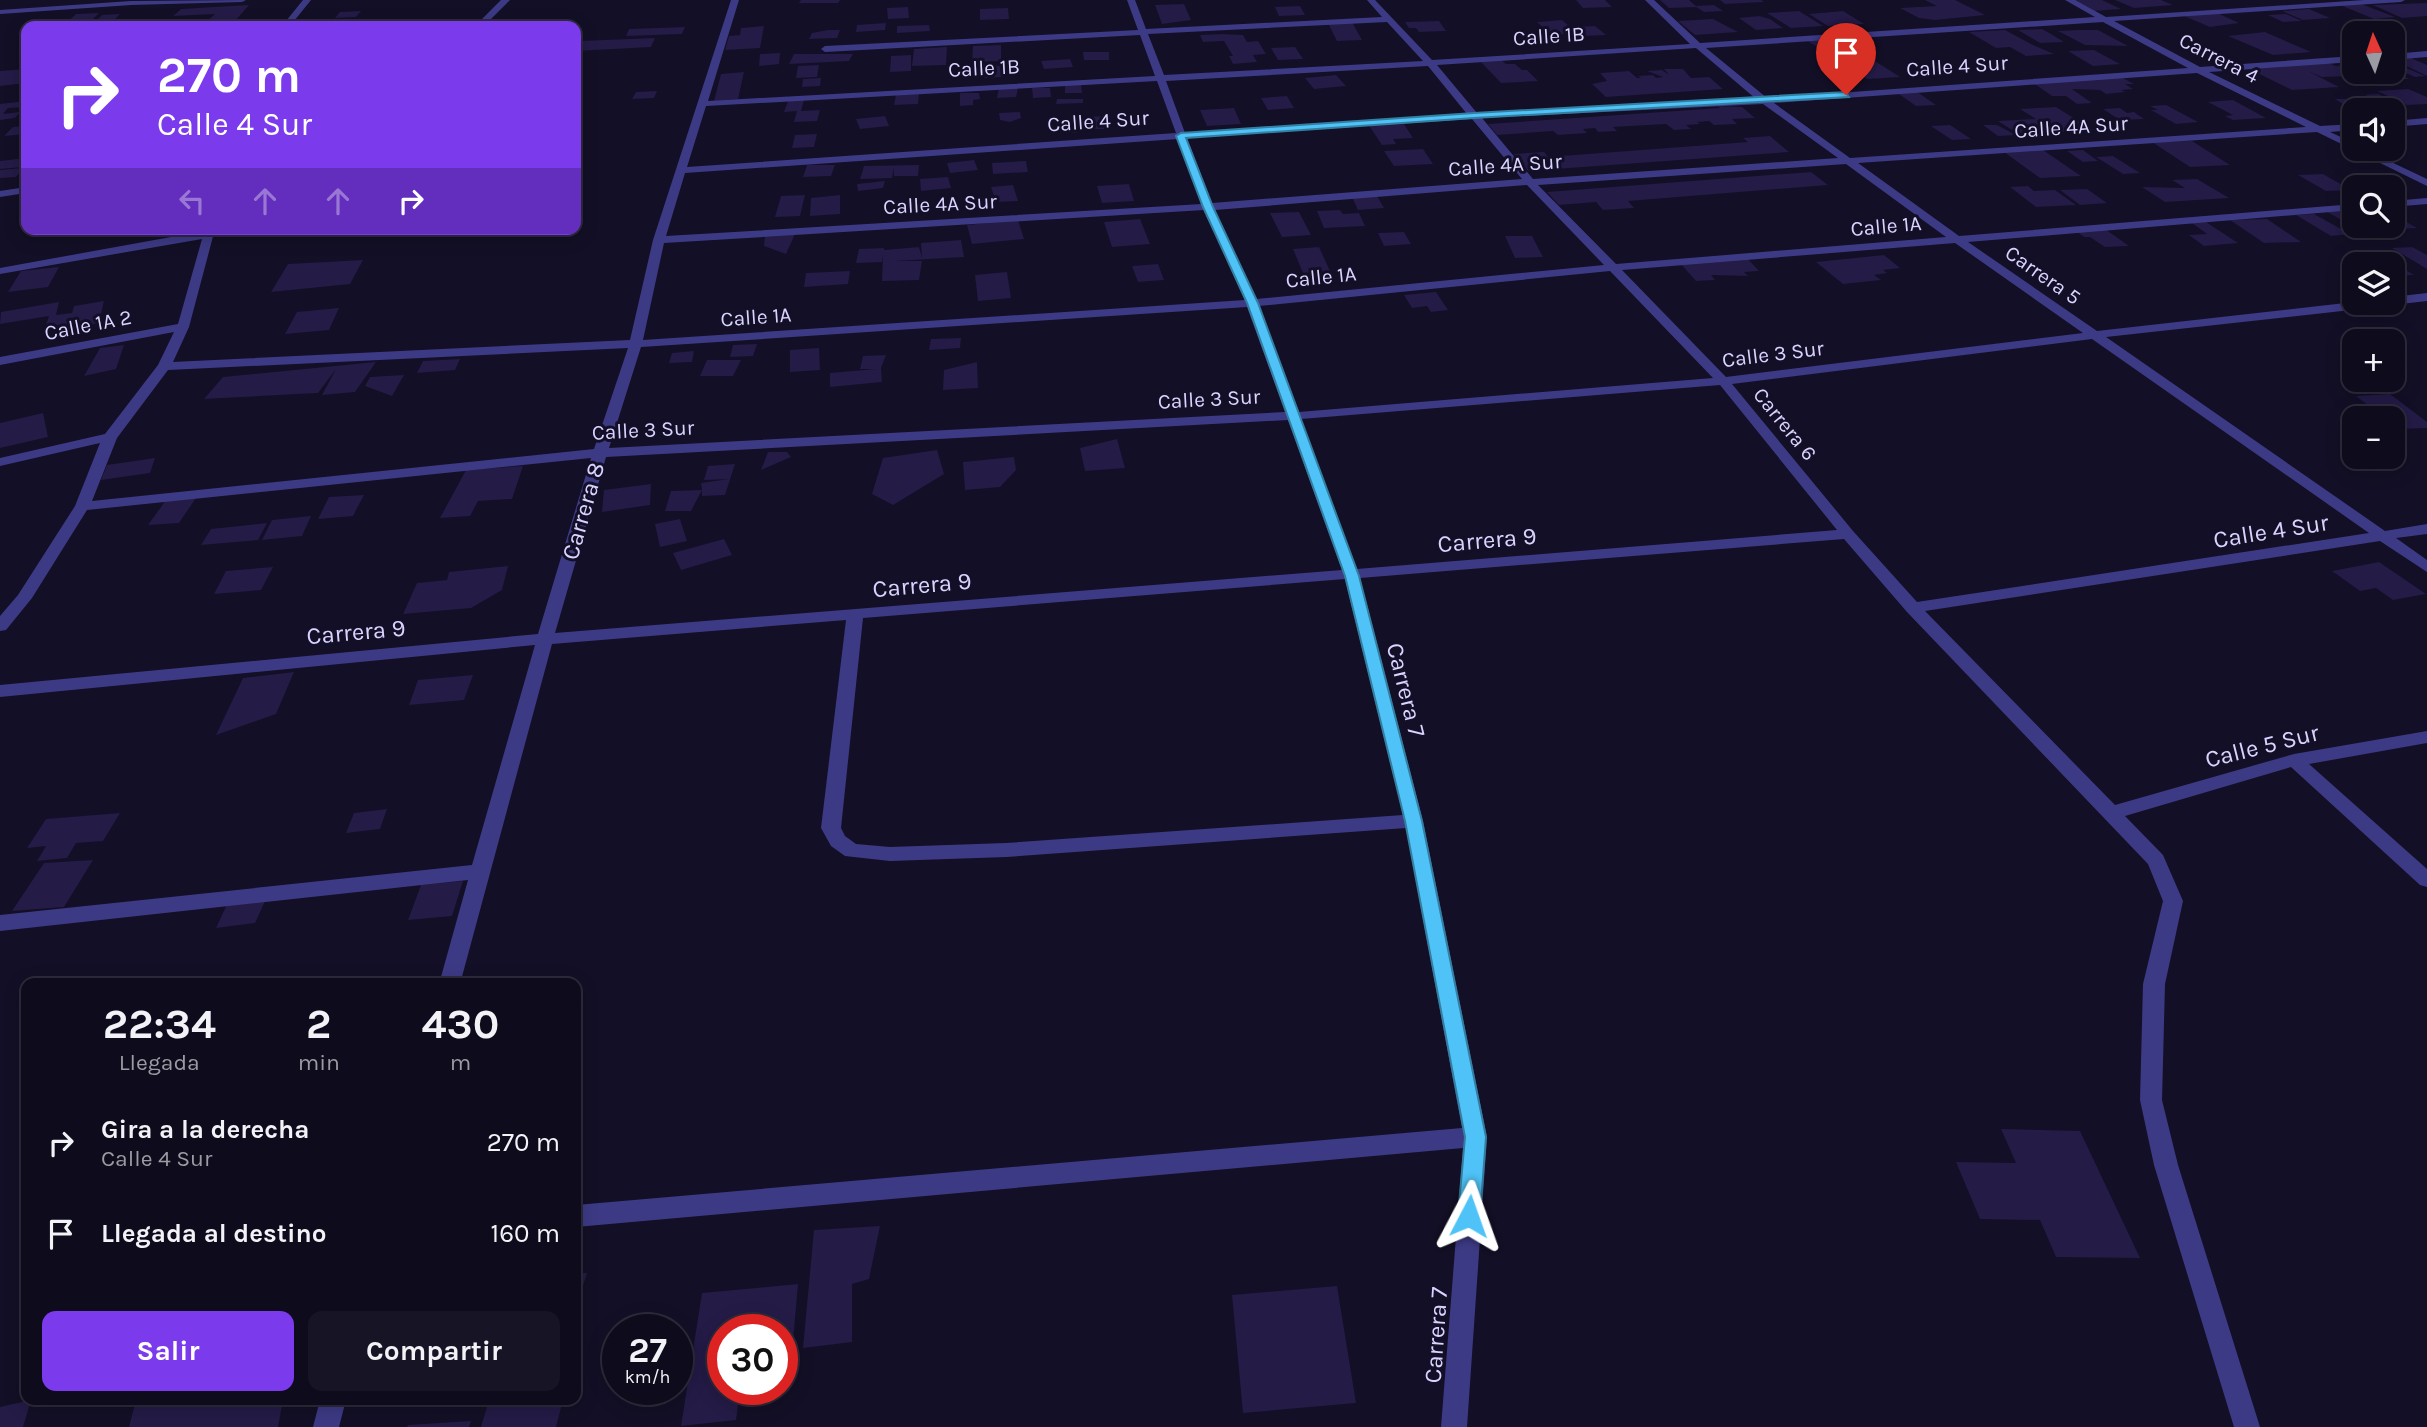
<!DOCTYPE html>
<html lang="es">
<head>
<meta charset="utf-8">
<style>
	:root { --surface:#0e0b1c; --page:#171425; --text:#f1f3f6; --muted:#9b9ba3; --line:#2e2b3b; --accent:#7c3aed }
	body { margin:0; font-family:Karla,sans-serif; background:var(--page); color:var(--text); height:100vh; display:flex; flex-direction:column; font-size:26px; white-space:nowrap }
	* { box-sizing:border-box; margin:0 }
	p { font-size:23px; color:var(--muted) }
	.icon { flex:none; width:38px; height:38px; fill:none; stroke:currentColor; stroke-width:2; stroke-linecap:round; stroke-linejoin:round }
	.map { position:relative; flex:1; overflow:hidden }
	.sheet { position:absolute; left:21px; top:978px; width:560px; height:427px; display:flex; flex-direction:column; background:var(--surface); border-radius:14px; box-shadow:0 4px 18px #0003,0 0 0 2px var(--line) }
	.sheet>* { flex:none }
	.top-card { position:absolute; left:21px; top:21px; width:560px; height:214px; border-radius:14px; box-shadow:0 4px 18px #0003,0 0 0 2px var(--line); background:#7c3aed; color:#fff; overflow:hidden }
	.needle { width:46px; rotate:357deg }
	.fabs { position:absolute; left:2342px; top:21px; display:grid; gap:14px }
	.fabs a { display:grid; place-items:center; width:63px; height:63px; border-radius:14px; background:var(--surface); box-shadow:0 4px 18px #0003,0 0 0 2px var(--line); font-size:35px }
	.speed { position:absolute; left:602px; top:1314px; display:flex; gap:14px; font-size:35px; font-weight:700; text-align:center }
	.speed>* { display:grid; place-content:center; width:91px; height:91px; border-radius:50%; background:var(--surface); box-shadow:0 4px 18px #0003,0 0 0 2px var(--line); line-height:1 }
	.speed small { font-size:18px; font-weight:400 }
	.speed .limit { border:10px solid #d22; background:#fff; color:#111 }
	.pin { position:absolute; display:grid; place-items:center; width:60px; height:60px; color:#fff; margin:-72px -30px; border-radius:50% 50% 50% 0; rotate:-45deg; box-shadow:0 0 7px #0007 }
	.pin .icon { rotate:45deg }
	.me { position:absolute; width:77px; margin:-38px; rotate:4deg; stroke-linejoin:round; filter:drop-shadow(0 0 5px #0008) }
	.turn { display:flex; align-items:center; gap:24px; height:147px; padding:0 21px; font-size:32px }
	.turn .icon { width:91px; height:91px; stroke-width:2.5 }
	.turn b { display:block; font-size:49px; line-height:60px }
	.lanes { display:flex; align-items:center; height:66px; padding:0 21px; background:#0003; justify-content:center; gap:35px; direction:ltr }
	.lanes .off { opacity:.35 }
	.eta { display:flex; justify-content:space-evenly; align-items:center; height:119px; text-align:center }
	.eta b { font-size:42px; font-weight:700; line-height:49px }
	.button { display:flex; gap:14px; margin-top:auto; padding:14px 21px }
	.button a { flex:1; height:80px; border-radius:14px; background:var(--accent); color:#fff; font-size:28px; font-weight:700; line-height:80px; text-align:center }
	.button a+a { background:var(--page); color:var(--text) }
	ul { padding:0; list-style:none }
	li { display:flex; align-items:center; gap:21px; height:91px; padding:0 21px }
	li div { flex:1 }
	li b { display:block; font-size:26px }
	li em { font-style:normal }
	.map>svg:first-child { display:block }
</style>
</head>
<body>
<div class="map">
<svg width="2427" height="1427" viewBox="0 0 2427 1427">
	<rect width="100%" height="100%" fill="#130f26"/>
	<path fill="#241b47" d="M801,0H840L838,3H799Z
		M1576,0H1605L1612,7L1583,8Z
		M1660,0H1689L1697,7L1669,8Z
		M1720,0H1761L1764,2L1725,4Z
		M1925,0H1955L1985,15L1935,20L1919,18L1900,8L1937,6Z
		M2071,0H2102L2121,9L2093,11Z
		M2115,0H2161L2173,5L2134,8Z
		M2427,3V16L2402,18L2373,5Z
		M1184,4L1191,20L1162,24L1155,5Z
		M2361,4L2395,17L2374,19L2340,5Z
		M249,5L231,26H195L198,23L206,22L215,14L173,16L181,9Z
		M1714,5L1723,11L1704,12L1695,6Z
		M1300,6L1305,15L1279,16L1275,7Z
		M908,7L909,18L888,19L887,8Z
		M1008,8L1009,19L980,20V9Z
		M2309,9L2330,18L2303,20L2282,11Z
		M361,11L356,17L335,18L340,12Z
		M1799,11L1823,26L1791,28L1767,13Z
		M1843,11L1864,24L1828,26L1809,14Z
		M99,13L88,24L64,25L76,14Z
		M2217,13L2239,23L2210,27L2184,16Z
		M120,14L110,24L92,25L102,15Z
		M2286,14L2302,21L2283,22L2268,15Z
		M1759,16L1770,19L1783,28L1756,30L1739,18Z
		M1713,19L1738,32L1695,35L1678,21Z
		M568,20L564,26H533L536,21Z
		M1562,20L1577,33L1551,35L1537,22Z
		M66,21L61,26H27L30,24Z
		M1439,21L1446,31L1419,32L1416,28H1409L1405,22Z
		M1352,22L1362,40L1337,41L1328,23Z
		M886,23L885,30L856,32L857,25Z
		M929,25L930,31L897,33V26Z
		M764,26L760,48L725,50L729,36L740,35L741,28Z
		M1595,26L1606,35L1585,36L1574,27Z
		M685,27L682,34L626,36L629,29Z
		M2042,29L2051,34L2064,42L2040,43L2018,30Z
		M828,30H840L837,38L809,39L812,33Z
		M2005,30L2033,45L2054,54L2026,56L2010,47L1996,48L1969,32Z
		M2077,30H2098L2128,46L2085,45L2058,31Z
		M2265,32L2311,52L2273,55L2228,36Z
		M1222,34L1243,35L1247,42L1258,41L1266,54L1253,55L1257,62L1233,64L1229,56H1233L1224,41L1203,42L1200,35Z
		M655,38L651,47L576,51L579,41Z
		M1842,38L1865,52H1861L1900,77L1867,79L1808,41Z
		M1001,45V61L972,62L973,46Z
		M947,47L946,65L912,66L914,49Z
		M1295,47L1303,59L1278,60L1271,48Z
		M2094,50L2120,64L2093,66L2068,51Z
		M1083,52H1109V60H1084Z
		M780,53L779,64L759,66L760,54Z
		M794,54H853L849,61L789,64Z
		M911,55V71L890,72L891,56Z
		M2411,58L2427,65V76L2392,59Z
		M1070,59L1073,67L1044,69L1041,61Z
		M1500,59L1506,64H1515L1522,70H1527L1538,81L1501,83L1480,61Z
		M2326,62L2336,66L2354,64V72H2373L2382,75L2322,77L2308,71L2339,87L2292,90L2247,68Z
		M2392,62L2425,76L2415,77L2392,67Z
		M819,65L817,77L796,78L798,66Z
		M1014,65L1015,76L984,78V66Z
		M26,69V83L0,86V71Z
		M1664,69H1683L1691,78L1709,77L1723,89L1606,97L1592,84L1607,81L1600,73L1629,71L1637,78H1641L1638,76L1653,75L1656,78L1663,77L1647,71L1662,70L1669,75Z
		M2392,69L2409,79H2394L2382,72H2392Z
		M744,72L738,99L714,101L721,74Z
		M1336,75L1346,86L1314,89L1305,78Z
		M2119,76L2134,84H2125L2133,89L2121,90L2125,92L2106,94L2100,90L2072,89L2092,103L2077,104L2066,96H2052L2032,82Z
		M821,78L820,86L802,87L803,79Z
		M1081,84L1082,93H1065V85Z
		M999,88H1018L1016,97L997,98Z
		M1032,88H1050L1051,97L1033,98Z
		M2408,89L2427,97V104L2407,105L2377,91Z
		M657,91L654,98L632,99L636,92Z
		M1916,91L1936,105L1916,106L1896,92Z
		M960,93H979L980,99L973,100V105L960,106Z
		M919,94L918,104L894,105L896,95Z
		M2378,94L2407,107L2393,108L2365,95Z
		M1287,96L1294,108L1268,110L1261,98Z
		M1057,99H1083V103L1056,104Z
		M2335,99H2345L2375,110H2353Z
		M804,100L801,111L820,110L817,121L794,122L797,111L784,112L788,101Z
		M2233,100L2266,118L2233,120L2225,116L2233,115L2208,102Z
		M26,101V107L8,108L3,114L20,112L15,118L0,120V104Z
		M2166,105L2198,122L2176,124L2151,110H2158L2150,106Z
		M1718,106L1742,107L1755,118L1732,119L1737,124L1714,125L1709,121L1697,122L1700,124L1686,125L1691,129L1674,130L1666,124L1613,127L1617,131L1598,132L1595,128L1583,129L1587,133L1558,135L1553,131L1497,135L1488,124L1720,108Z
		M2056,107L2093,130L2020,135L1998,121L2036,119L2020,109Z
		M1234,108L1241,124L1207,126L1200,110Z
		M2120,108L2127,113L2134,112L2144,119L2120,120L2103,109Z
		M1020,112L1021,118L1010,122L1000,120L999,113Z
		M885,116L889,126L860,129L856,119Z
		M1107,116L1109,129H1090L1088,117Z
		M1076,123L1077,133L1057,132L1055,125Z
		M1383,123L1384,125L1404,124L1413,138L1393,139L1396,144L1382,145L1368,124Z
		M1950,125L1971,139L1952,140L1931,126Z
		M1983,125H1997L2016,135L1998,136Z
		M26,126V134L4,136L13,127Z
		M817,134L814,147L792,148L795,135Z
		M1770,136L1789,152L1528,171L1514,154L1544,152L1548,157L1748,142L1743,138Z
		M2192,141L2230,165L2190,167L2152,142Z
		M1423,149L1433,164L1394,166L1384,151Z
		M2043,150L2081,176L2040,178L2004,152Z
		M2083,150L2098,161L2083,162L2067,151Z
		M2113,156L2140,173L2123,174L2096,157Z
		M26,158L23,167L0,169V161Z
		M974,160L978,170L950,173L947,163Z
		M1026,161L1028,172L993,174L992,163Z
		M807,165H835L831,176L803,177Z
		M919,165L918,176H894V168L892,178L860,179L864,166Z
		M23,168L16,177L0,178V170Z
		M1811,172L1828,185L1628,201L1634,208L1603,210L1596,202L1559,205L1547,192Z
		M2323,174L2351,190L2326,191L2298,175Z
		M948,177L951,188L921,191L920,179Z
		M2197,179L2229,198L2165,202L2142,187L2185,188L2172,180Z
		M885,181L883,188L858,191L857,184Z
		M1129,184L1134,201L1102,203L1097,186Z
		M1013,185L1018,201L996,202L991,187Z
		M2028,186L2034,191L2055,190L2076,205L2036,207L2010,187Z
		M2087,189L2107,203L2080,205L2060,190Z
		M805,195L800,216L775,217L781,196Z
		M840,195V214L810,216L811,198Z
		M1377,196L1384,208L1358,210L1352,197Z
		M2341,209L2354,216V226H2372L2382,232L2364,233L2324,210Z
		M1340,210L1343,214L1359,213L1365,226L1324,228L1317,211Z
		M1299,212L1311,235L1282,237L1270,213Z
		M2314,214L2350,234L2331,236L2296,215Z
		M2392,214L2417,228L2385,230L2377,226H2392Z
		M1140,219L1150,244L1112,247L1104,222Z
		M2267,219L2301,242L2264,243L2230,220Z
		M1018,220L1024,239L972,244L967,225Z
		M2206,222L2238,243L2204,246L2189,235L2207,234L2192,223Z
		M2105,229L2129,246L2105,247L2090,237H2084L2076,231Z
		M1404,232L1411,244L1384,246L1378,233Z
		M795,234L786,254L764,246L765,235Z
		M1505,236H1532L1543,257L1515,258Z
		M961,240L964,257L895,261H922L919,280L882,281L883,254L882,262L856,263L859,249L884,248V250L919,247L922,258L921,243Z
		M1319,247L1330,271L1303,273L1293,249Z
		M2412,247L2427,255V269L2392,248Z
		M1884,255L1900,268L1883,270L1887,273L1874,275L1881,280L1843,284L1816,262Z
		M2361,257L2373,264H2354V267L2341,259Z
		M1747,258L1759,271L1744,272L1748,276L1711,275L1715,280L1696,281L1680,263Z
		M363,260L350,284L271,292L288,264Z
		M1158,264L1164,280L1138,282L1132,266Z
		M2392,264H2396L2414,275L2392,276Z
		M59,267L48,287L8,292L21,271Z
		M850,271L848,284L804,287L806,273Z
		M1007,272L1011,298L978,301L975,275Z
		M1436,292L1448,310L1431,312L1427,306L1412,308L1404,295Z
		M104,301L99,323L44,331L49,316L0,324L1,312L59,302L56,315L72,313L74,306Z
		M339,308L329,330L285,334L297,312Z
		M961,338L960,348L929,350L931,339Z
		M757,344L753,356L730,357L733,345Z
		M124,345L116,369L84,376L100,348Z
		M819,348L820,370L790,372V350Z
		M694,351L692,362L669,363L672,353Z
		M886,355L881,368L882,382L830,387V373L876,369H860L863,356Z
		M460,359L455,370L417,373L423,361Z
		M707,360H741L733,376H700Z
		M376,362L355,392L322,395L336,369L318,393L204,399L223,377Z
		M977,362L978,388L943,390L944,370Z
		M404,375L392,396L365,386L370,377Z
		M2390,394L2427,422V428L2399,429L2392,424V418H2385L2356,396Z
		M43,413L48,437L0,448V423Z
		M1117,439L1125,468L1085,471L1080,448Z
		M937,450L944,474L893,505L872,494L883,458Z
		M768,452H787L791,457L761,470Z
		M1014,457L1016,470L1000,487L965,490L963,462Z
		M155,458L150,473L101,480L107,465Z
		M735,464L725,495L702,496V490L691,511H665L671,491L702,490L701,483L729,479L704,480L708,466Z
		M523,466L512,499L478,501L470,516L440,518L466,470Z
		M651,484L650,505L602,512L604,490Z
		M364,495L353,516L318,519L329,497Z
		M196,498L179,523L148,525L166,500Z
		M311,516L302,536L262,540L272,520Z
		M680,519L687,541L660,547L655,524Z
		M267,523L258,540L201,545L211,529Z
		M724,539L732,555L681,570L673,553Z
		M2379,562L2426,594L2393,600L2376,588L2360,591L2332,571Z
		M508,566L502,590L471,608L403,614L417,583L447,580L449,572Z
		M273,567L261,590L214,594L226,571Z
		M294,672L276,714L216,735L243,678Z
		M473,675L464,700L409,705L418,680Z
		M387,809L380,829L346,833L354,813Z
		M120,813L103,841L76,843L67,858L37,861L46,846L27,848L46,819Z
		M93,860L64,907L12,911L44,863Z
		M463,881L452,916L408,920L421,885Z
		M267,897L255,923L216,928L229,900Z
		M2001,1129L2080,1131L2140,1258L2056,1257L2040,1220L1980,1219L1956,1162L2016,1163Z
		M880,1226L869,1279L852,1284V1342L803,1348L814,1230Z
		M576,1273H587L576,1307Z
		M798,1284L790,1376L782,1377V1330H723V1390H740L736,1420L681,1426L702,1293Z
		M1337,1286L1356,1403L1243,1413L1232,1295Z
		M31,1400L23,1427H0V1407Z
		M136,1400H283L278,1427H129Z
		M489,1400H563L556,1427H481Z
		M471,1421L469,1427H407L408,1425Z"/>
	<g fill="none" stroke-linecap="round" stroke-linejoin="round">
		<path fill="#3d3a85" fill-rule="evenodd" d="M246,0L242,2L131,5L0,14V10L131,1Z
			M303,0H311L290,26H282Z
			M501,0H510L484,26H475Z
			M731,0H739L708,101L1155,76L1140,35L825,52L821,49L825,46L1138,30L1127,0H1135L1146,29L1382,17L1367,0H1375L1432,60L1690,44L1645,0H1654L1700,43L2095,17L2065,0H2075L2106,17L2364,0H2405L2401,2L2114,21L2200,67L2354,56V62L2209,72L2320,126L2354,124V130L2330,132L2354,143V149H2364L2427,179V186L2317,132L1858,163L1959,236L2354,204V210L1968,242L2097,331L2354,302L2384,303L2378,307L2106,337L2385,531L2427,524V534L2396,538L2427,560V572L2380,541L1925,611L2115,805L2294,754L2427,731V743L2309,764L2427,869V887L2420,885L2291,767L2125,816L2163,855L2183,901L2165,984L2162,1100L2178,1165L2260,1427H2234L2154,1165L2140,1100L2143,984L2163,901L2148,864L1907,612L1844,539L1360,578L1423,821L1487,1137L1467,1427H1441L1463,1148L576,1227V1205L1462,1128L1406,828L1006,857L890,861L845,856L831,846L821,828L846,620L552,644L460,984H439L468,880L0,931V915L472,865L535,645L0,697V685L538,634L591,458L87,510L32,598L6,630L0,631V616L18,595L75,506L100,443L0,466V458L105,434L158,365L174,332L0,365V357L178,324L202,239L0,274V268L215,229L189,327L173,362L630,340L653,240ZM1387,22L1423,61L1164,75L1148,34ZM2103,22L2188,68L1767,98L1706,48ZM1696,48L1756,99L1477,113L1437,65ZM1428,66L1467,114L1185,133L1166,81ZM2197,73L2306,127L1850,158L1774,103ZM1157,81L1176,133L687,167L706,106ZM1763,104L1838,158L1533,179L1482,118ZM1472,119L1522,179L1212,203L1187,138ZM1178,139L1202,204L666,236L685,173ZM1846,164L1946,237L1616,264L1538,185ZM1527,185L1604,265L1256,299L1215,210ZM1204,210L1245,300L643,340L664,243ZM1955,243L2083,333L1726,377L1622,270ZM1610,271L1713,378L1299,412L1259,306ZM1247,307L1285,412L609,448L641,347ZM2092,339L2369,533L1917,602L1853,531L1732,384ZM628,348L594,449L92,501L117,438L168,370ZM1720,385L1837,530L1357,569L1301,419ZM1288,420L1342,570L555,633L606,457ZM1345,579L1403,815L1006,843L890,847L856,844L845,836L841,828L863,618Z
			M2427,51V57L2392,60V54Z
			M2427,118V124L2392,127V121Z
			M26,187V193L0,197V191Z
			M2427,198V204L2392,207V201Z
			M2427,293V301L2392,305L2387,303H2392V297Z
			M320,1400H346L339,1427H313Z"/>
	</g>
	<path fill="#4fc3f7" stroke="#337fa1" stroke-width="2" d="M1846,92L1849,97L1474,118L1186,138L1213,207L1258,303L1359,576L1422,821L1486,1137L1480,1216L1477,1223L1469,1226L1462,1223L1458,1216L1465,1137L1405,821L1345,576L1247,303L1203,207L1176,136L1181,133L1474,113Z"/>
	<g text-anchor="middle" stroke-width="6" stroke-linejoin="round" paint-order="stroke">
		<g font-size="21" fill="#d9d4ff" stroke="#130f26">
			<text transform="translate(1549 36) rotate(-4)" y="7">Calle 1B</text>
			<text transform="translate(2219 58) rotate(27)" y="7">Carrera 4</text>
			<text transform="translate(1957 66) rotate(-4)" y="7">Calle 4 Sur</text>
			<text transform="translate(984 68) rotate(-3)" y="7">Calle 1B</text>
			<text transform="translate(1098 121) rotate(-4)" y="7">Calle 4 Sur</text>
			<text transform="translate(2071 127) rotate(-4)" y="7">Calle 4A Sur</text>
			<text transform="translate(1505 165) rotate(-4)" y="7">Calle 4A Sur</text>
			<text transform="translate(940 204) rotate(-3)" y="7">Calle 4A Sur</text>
			<text transform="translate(1886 226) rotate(-5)" y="7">Calle 1A</text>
			<text transform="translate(2043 275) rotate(35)" y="7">Carrera 5</text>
			<text transform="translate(1321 277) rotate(-6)" y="7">Calle 1A</text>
			<text transform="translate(756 317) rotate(-4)" y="7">Calle 1A</text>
			<text transform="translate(88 325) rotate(-11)" y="7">Calle 1A 2</text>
			<text transform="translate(1773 354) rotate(-7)" y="7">Calle 3 Sur</text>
			<text transform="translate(1209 399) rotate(-3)" y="7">Calle 3 Sur</text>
			<text transform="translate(1785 424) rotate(51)" y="7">Carrera 6</text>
			<text transform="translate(643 430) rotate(-3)" y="7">Calle 3 Sur</text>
		</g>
		<g font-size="24" fill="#d9d4ff" stroke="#130f26">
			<text transform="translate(583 511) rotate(-74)" y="8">Carrera 8</text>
			<text transform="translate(2271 531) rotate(-9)" y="8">Calle 4 Sur</text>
			<text transform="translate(1487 540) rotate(-5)" y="8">Carrera 9</text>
			<text transform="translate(922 585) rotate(-5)" y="8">Carrera 9</text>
			<text transform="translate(356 632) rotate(-5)" y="8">Carrera 9</text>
			<text transform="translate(1406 690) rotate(76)" y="8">Carrera 7</text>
			<text transform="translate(2262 746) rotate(-14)" y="8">Calle 5 Sur</text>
			<text transform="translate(1436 1335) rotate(-86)" y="8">Carrera 7</text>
		</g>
	</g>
</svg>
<div class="fabs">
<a><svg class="needle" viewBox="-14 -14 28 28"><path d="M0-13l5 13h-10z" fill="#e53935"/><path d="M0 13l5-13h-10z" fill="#9b9ba3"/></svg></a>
<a><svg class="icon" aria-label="sound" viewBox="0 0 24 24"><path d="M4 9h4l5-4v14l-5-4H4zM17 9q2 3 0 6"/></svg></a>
<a><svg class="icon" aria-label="search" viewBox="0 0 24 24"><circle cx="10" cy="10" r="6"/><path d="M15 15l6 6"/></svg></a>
<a><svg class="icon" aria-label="layers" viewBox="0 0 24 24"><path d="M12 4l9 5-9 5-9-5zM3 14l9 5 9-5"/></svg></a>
<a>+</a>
<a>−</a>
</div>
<div class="speed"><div>27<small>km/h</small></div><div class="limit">30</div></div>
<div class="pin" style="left:1846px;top:95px;background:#d93025"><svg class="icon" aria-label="arrive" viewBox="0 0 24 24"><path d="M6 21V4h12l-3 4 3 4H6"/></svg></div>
<svg class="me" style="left:1469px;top:1216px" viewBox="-20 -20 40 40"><path d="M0-17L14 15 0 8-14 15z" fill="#4fc3f7" stroke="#fff" stroke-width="4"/></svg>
<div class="top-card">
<div class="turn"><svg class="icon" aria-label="right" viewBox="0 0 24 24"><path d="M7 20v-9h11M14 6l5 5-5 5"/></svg><div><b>270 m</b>Calle 4 Sur</div></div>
<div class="lanes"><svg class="icon off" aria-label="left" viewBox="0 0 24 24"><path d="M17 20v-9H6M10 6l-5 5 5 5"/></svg><svg class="icon off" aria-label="ahead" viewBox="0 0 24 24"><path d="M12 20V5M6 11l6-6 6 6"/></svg><svg class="icon off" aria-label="ahead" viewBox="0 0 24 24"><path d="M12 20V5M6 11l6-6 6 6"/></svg><svg class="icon" aria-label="right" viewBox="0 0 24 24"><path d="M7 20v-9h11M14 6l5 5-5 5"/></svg></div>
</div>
<section class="sheet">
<div class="eta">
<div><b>22:34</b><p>Llegada</p></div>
<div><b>2</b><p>min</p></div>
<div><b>430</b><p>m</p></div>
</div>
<ul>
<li><svg class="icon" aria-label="right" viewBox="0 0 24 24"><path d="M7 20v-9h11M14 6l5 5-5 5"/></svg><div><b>Gira a la derecha</b><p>Calle 4 Sur</p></div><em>270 m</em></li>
<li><svg class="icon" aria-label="arrive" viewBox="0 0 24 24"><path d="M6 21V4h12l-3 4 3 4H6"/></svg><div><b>Llegada al destino</b></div><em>160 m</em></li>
</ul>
<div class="button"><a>Salir</a><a>Compartir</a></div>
</section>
</div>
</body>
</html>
